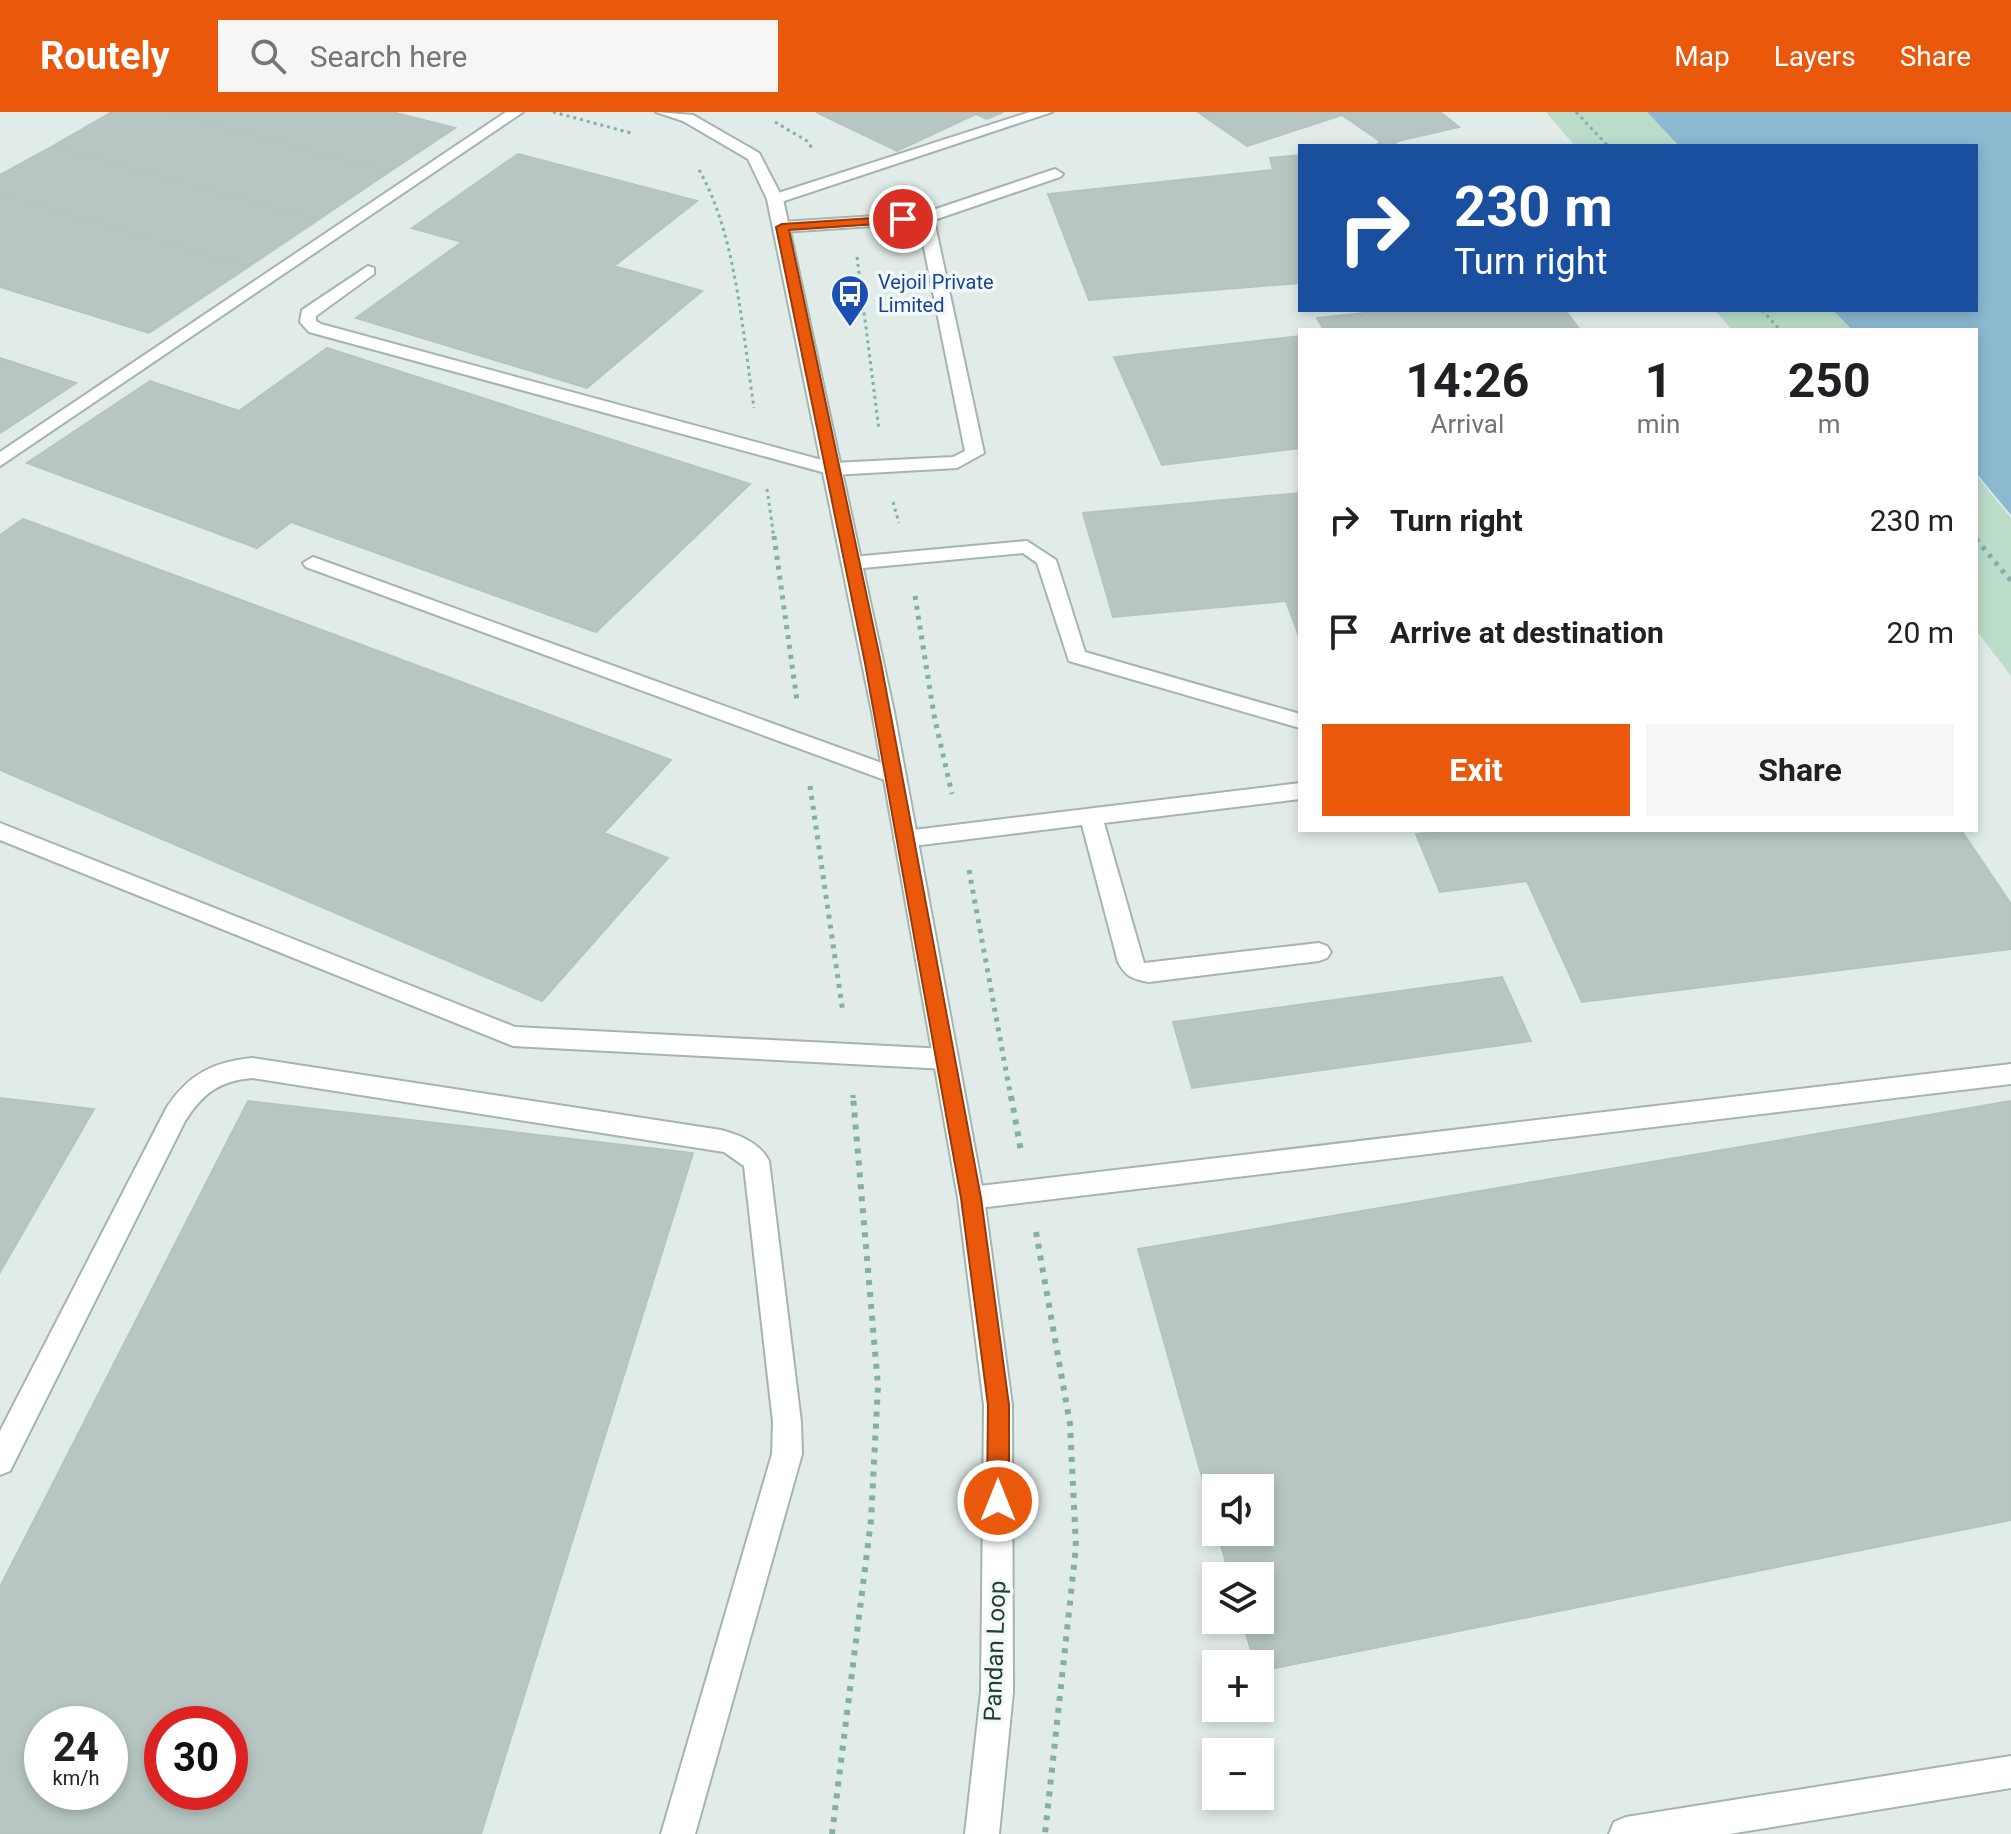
<!DOCTYPE html>
<html lang="en">
<head>
<meta charset="utf-8">
<style>
	:root { --surface:#fff; --page:#f6f6f6; --text:#202124; --muted:#757577; --accent:#ea580c }
	body { margin:0; font-family:Roboto,sans-serif; background:var(--page); color:var(--text); height:100vh; display:flex; flex-direction:column; font-size:30px; white-space:nowrap }
	* { box-sizing:border-box; margin:0 }
	p { font-size:26px; color:var(--muted) }
	.icon { flex:none; width:44px; height:44px; fill:none; stroke:currentColor; stroke-width:2; stroke-linecap:round; stroke-linejoin:round }
	.map { position:relative; flex:1; overflow:hidden }
	.side { position:absolute; left:1298px; top:216px; width:680px; height:504px; display:flex; flex-direction:column; background:var(--surface); border-radius:0px; box-shadow:0 4px 12px #0003 }
	.side>* { flex:none }
	.top-card { position:absolute; left:1298px; top:32px; width:680px; height:168px; border-radius:0px; box-shadow:0 4px 12px #0003; background:#1a4fa0; color:#fff; overflow:hidden }
	.tools { position:absolute; left:1202px; top:1362px; display:grid; gap:16px }
	.tools a { display:grid; place-items:center; width:72px; height:72px; border-radius:0px; background:var(--surface); box-shadow:0 4px 12px #0003; font-size:40px }
	.speed { position:absolute; left:24px; top:1594px; display:flex; gap:16px; font-size:40px; font-weight:700; text-align:center }
	.speed>* { display:grid; place-content:center; width:104px; height:104px; border-radius:50%; background:var(--surface); box-shadow:0 4px 12px #0003; line-height:1 }
	.speed small { font-size:20px; font-weight:400 }
	.speed .limit { border:12px solid #d22; background:#fff; color:#111 }
	.pin { position:absolute; display:grid; place-items:center; width:68px; height:68px; color:#fff; margin:-34px; border:4px solid #fff; border-radius:50%; box-shadow:0 2px 8px #0007 }
	.me { position:absolute; width:88px; margin:-44px; rotate:0deg; stroke-linejoin:round; filter:drop-shadow(0 0 6px #0008) }
	.turn { display:flex; align-items:center; gap:28px; height:168px; padding:0 24px; font-size:36px }
	.turn .icon { width:104px; height:104px; stroke-width:2.5 }
	.turn b { display:block; font-size:56px; line-height:68px }
	.eta { display:flex; justify-content:space-evenly; align-items:center; height:136px; text-align:center }
	.eta b { font-size:48px; font-weight:700; line-height:56px }
	.button { display:flex; gap:16px; margin-top:auto; padding:16px 24px }
	.button a { flex:1; height:92px; border-radius:0px; background:var(--accent); color:#fff; font-size:32px; font-weight:700; line-height:92px; text-align:center }
	.button a+a { background:var(--page); color:var(--text) }
	ul { padding:0; list-style:none }
	li { display:flex; align-items:center; gap:24px; height:112px; padding:0 24px }
	li div { flex:1 }
	li b { display:block; font-size:30px }
	li em { font-style:normal }
	header { display:flex; align-items:center; gap:48px; box-sizing:border-box; height:112px; padding:0 40px; background:var(--accent); color:#fff }
	header strong { font-size:38px }
	nav { display:flex; gap:44px; margin-inline-start:auto; font-size:28px }
	.search { width:560px; height:72px; background:var(--page); display:flex; align-items:center; gap:20px; box-sizing:border-box; padding:0 28px; border-radius:0px; color:var(--muted); font-size:30px }
	.map>svg:first-child { display:block }
</style>
</head>
<body>
<header>
<strong>Routely</strong>
<div class="search"><svg class="icon" aria-label="search" viewBox="0 0 24 24"><circle cx="10" cy="10" r="6"/><path d="M15 15l6 6"/></svg>Search here</div>
<nav><a>Map</a><a>Layers</a><a>Share</a></nav>
</header>
<div class="map">
<svg width="2011" height="1722" viewBox="0 0 2011 1722">
	<rect width="100%" height="100%" fill="#e1ece9"/>
	<path fill="#badcc9" d="M1546,0H1647L1679,34H1575Z
		M1715,198H1833L1852,218H1732Z
		M1976,363L2011,406V564L1976,518Z"/>
	<path fill="#8ab9d0" d="M1647,0H2011V403L1976,361V218H1852L1833,198H1976V34H1679Z"/>
	<path fill="#b7c6c2" stroke="#b4c5c1" stroke-width="2" fill-rule="evenodd" d="M112,0H166L389,60L318,108L53,34Z
		M166,0H392L455,16L389,60Z
		M816,0H1003L987,7L976,2L897,39Z
		M1198,0H1440L1459,15L1398,29L1392,34H1374L1381,30L1342,3L1247,34Z
		M53,34L318,108L248,155L0,82V63Z
		M518,42L697,89L614,154L702,179L587,276L356,206L462,130L412,116Z
		M1300,43V171L1089,188L1048,82L1273,58L1270,46Z
		M0,82L248,155L149,221L0,175Z
		M1392,198H1565L1580,218H1324L1317,206Z
		M1300,224V336L1162,353L1114,245Z
		M327,236L750,372L596,520L291,410L257,436L27,351L150,269L239,299Z
		M0,246L76,271L0,321Z
		M1300,381V527L1286,489L1113,505L1083,401Z
		M23,407L671,648L604,721L668,746L542,889L0,658V423Z
		M1450,718H1961L2011,792V837L1582,890L1527,769L1440,780L1416,722Z
		M1502,865L1531,929L1192,976L1173,910Z
		M0,986L94,997L0,1160Z
		M248,989L693,1041L481,1722H0V1475ZM42,1612H110V1680H42ZM162,1612H230V1680H162Z
		M2011,989V1408L1260,1559V1552H1255L1242,1508H1260V1464H1230L1217,1420H1260V1376H1216V1415L1138,1137Z"/>
	<g fill="none" stroke-linecap="round" stroke-linejoin="round">
		<defs>
			<path id="service" d="M1030,0H1052L781,90H769L767,87L769,84Z
				M1055,57L1063,62L1060,65L934,108L984,341L957,356L833,363L309,220L300,210L302,198L368,154L374,156V162L316,204V209L321,212L833,351L953,345L965,339L919,111L782,120L774,115L782,110L924,101Z
				M1027,429L1056,448L1085,540L1300,602V616L1069,549L1037,451L1023,441L852,457L842,451L852,445Z
				M313,445L901,658L904,663L901,668H885L306,455L303,451Z
				M1300,671V687L1104,711L1144,851L1319,831L1327,834L1331,840L1327,846L1319,849L1149,870C1133,867 1126,865 1118,850L1082,713L905,735L897,733L894,727L897,721L905,719Z
				M0,711L515,915L946,937L955,940L958,947L955,954L946,957L513,934L0,728Z
				M252,946L721,1018C740,1023 760,1031 769,1049L801,1310L802,1342L695,1722H661L772,1342L773,1310L744,1054L724,1040L252,966C219,969 203,981 185,1009L10,1359L0,1363V1319L167,995C189,962 213,950 252,946Z
				M2011,952V972L971,1097L962,1094L958,1086L962,1078L971,1075Z
				M2011,1644V1676L1729,1722H1609L1614,1710L1626,1705Z"/>
			<path id="minor" d="M506,0H523L0,354V340Z
				M656,0L693,3L759,41L783,87L894,600L984,1086L1012,1293L1013,1580L999,1722H965L981,1580L984,1293L958,1086L872,600L767,87L748,47L683,9Z"/>
		</defs>
		<use href="#service" stroke="#a4b4b1" stroke-width="4"/>
		<use href="#minor" stroke="#a4b4b1" stroke-width="4"/>
		<path stroke="#82afa8" stroke-width="3" stroke-dasharray="3 4" stroke-linecap="butt" d="M553,0L631,21
			M1576,0L1608,34
			M775,10L807,29L812,36
			M699,58C736,121 743,224 754,296
			M857,145L879,318
			M1762,198L1780,218
			M767,377L774,426
			M893,390L899,411"/>
		<path stroke="#82afa8" stroke-width="5" stroke-dasharray="4 6" stroke-linecap="butt" d="M774,424L797,589
			M1976,427L2011,469
			M915,484L934,603L952,682
			M810,674L843,901
			M969,758L1011,986
			M853,983V986"/>
		<path stroke="#82afa8" stroke-width="6" stroke-dasharray="5 7" stroke-linecap="butt" d="M1011,984L1021,1039
			M1036,1120L1070,1312L1076,1435L1045,1722
			M832,1722L871,1408L878,1274L853,984"/>
		<use href="#service" fill="#fff" fill-rule="evenodd"/>
		<use href="#minor" fill="#fff" fill-rule="evenodd"/>
	</g>
	<path fill="#ea580c" stroke="#983908" stroke-width="2" d="M903,104L907,105V110L789,118L881,551L981,1086L1009,1293V1389L1006,1396L998,1399L990,1396L987,1389L988,1293L961,1086L865,551L776,115L782,112Z"/>
	<defs>
		<symbol id="bus-pin" viewBox="-11 -11 22 30"><path d="M0 17L-7.5 6A9.5 9.5 0 1 1 7.5 6Z" fill="#1a4fb4" stroke="#f2f8f6"/><path d="M-5-6H5V4H4V6H2V4H-2V6H-4V4H-5ZM-3.5-4V0h7V-4ZM-3.5 1.2v1.5H-2V1.2ZM2 1.2v1.5H3.5V1.2Z" fill="#fff"/></symbol>
	</defs>
	<g fill-rule="evenodd">
		<use href="#bus-pin" x="828" y="160" width="44" height="60"/>
	</g>
	<g text-anchor="middle" stroke-width="7" stroke-linejoin="round" paint-order="stroke">
		<g font-size="20" fill="#164399" stroke="#f2f8f6" text-anchor="start">
			<text x="878" y="177">Vejoil Private<tspan x="878" dy="23">Limited</tspan></text>
		</g>
		<g font-size="24" fill="#223c39" stroke="#f2f8f6">
			<text transform="translate(995 1539) rotate(-88)" y="8">Pandan Loop</text>
		</g>
	</g>
</svg>
<div class="tools">
<a><svg class="icon" aria-label="sound" viewBox="0 0 24 24"><path d="M4 9h4l5-4v14l-5-4H4zM17 9q2 3 0 6"/></svg></a>
<a><svg class="icon" aria-label="layers" viewBox="0 0 24 24"><path d="M12 4l9 5-9 5-9-5zM3 14l9 5 9-5"/></svg></a>
<a>+</a>
<a>−</a>
</div>
<div class="speed"><div>24<small>km/h</small></div><div class="limit">30</div></div>
<div class="pin" style="left:903px;top:107px;background:#d93025"><svg class="icon" aria-label="arrive" viewBox="0 0 24 24"><path d="M6 21V4h12l-3 4 3 4H6"/></svg></div>
<svg class="me" style="left:998px;top:1389px" viewBox="-20 -20 40 40"><circle r="17" fill="#ea580c" stroke="#fff" stroke-width="3"/><path d="M0-11L8 9 0 5-8 9z" fill="#fff"/></svg>
<div class="top-card">
<div class="turn"><svg class="icon" aria-label="right" viewBox="0 0 24 24"><path d="M7 20v-9h11M14 6l5 5-5 5"/></svg><div><b>230 m</b>Turn right</div></div>
</div>
<section class="side">
<div class="eta">
<div><b>14:26</b><p>Arrival</p></div>
<div><b>1</b><p>min</p></div>
<div><b>250</b><p>m</p></div>
</div>
<ul>
<li><svg class="icon" aria-label="right" viewBox="0 0 24 24"><path d="M7 20v-9h11M14 6l5 5-5 5"/></svg><div><b>Turn right</b></div><em>230 m</em></li>
<li><svg class="icon" aria-label="arrive" viewBox="0 0 24 24"><path d="M6 21V4h12l-3 4 3 4H6"/></svg><div><b>Arrive at destination</b></div><em>20 m</em></li>
</ul>
<div class="button"><a>Exit</a><a>Share</a></div>
</section>
</div>
</body>
</html>
